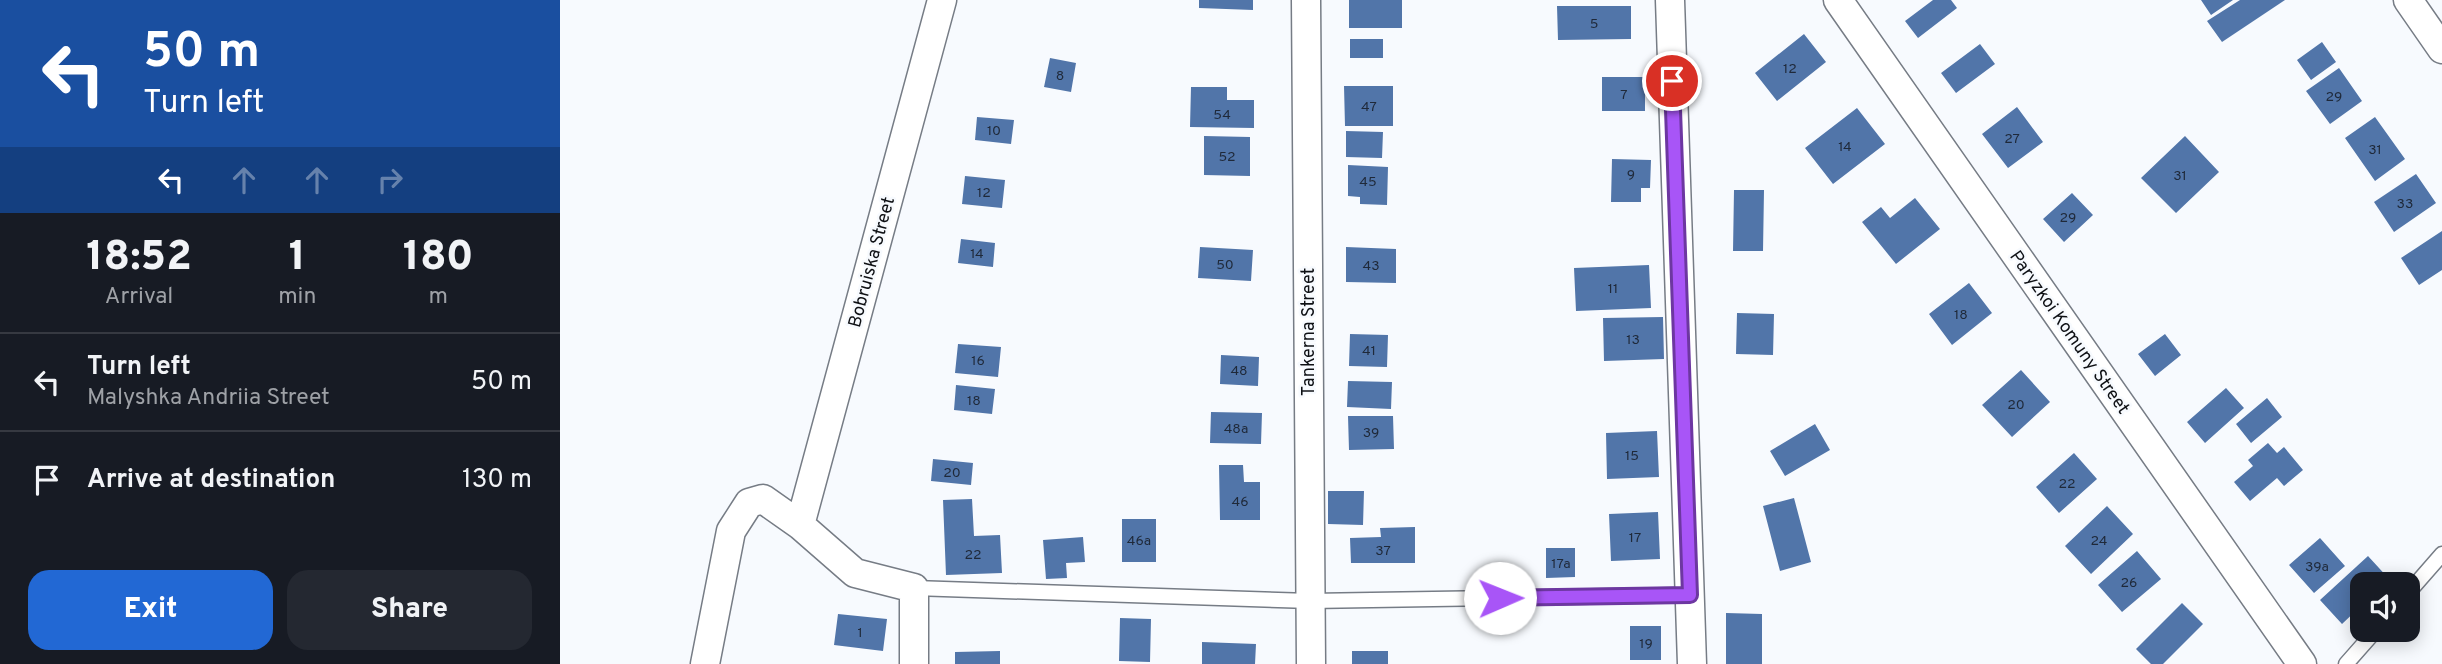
<!DOCTYPE html>
<html lang="en">
<head>
<meta charset="utf-8">
<style>
	:root { --surface:#171b24; --page:#242831; --text:#f1f3f6; --muted:#9ea1a6; --line:#363941; --accent:#2268d4 }
	body { margin:0; font-family:Overpass,sans-serif; background:var(--page); color:var(--text); height:100vh; display:flex; flex-direction:column; font-size:26px; white-space:nowrap }
	* { box-sizing:border-box; margin:0 }
	p { font-size:23px; color:var(--muted) }
	.icon { flex:none; width:38px; height:38px; fill:none; stroke:currentColor; stroke-width:2; stroke-linecap:round; stroke-linejoin:round }
	.map { position:relative; flex:1; overflow:hidden }
	.panel { display:flex; flex-direction:column; background:var(--surface); width:560px }
	.panel>* { flex:none }
	.banner { background:#1a4fa0; color:#fff; overflow:hidden }
	.controls { position:absolute; left:1790px; top:572px; display:grid; gap:14px }
	.controls a { display:grid; place-items:center; width:70px; height:70px; border-radius:14px; background:var(--surface); box-shadow:0 4px 18px #0003; font-size:35px }
	.pin { position:absolute; display:grid; place-items:center; width:60px; height:60px; color:#fff; margin:-30px; border:4px solid #fff; border-radius:50%; box-shadow:0 2px 7px #0007 }
	.me { position:absolute; width:77px; margin:-38px; rotate:89deg; stroke-linejoin:round; filter:drop-shadow(0 0 5px #0008) }
	.turn { display:flex; align-items:center; gap:24px; height:147px; padding:0 28px; font-size:32px }
	.turn .icon { width:91px; height:91px; stroke-width:2.5 }
	.turn b { display:block; font-size:49px; line-height:60px }
	.lanes { display:flex; align-items:center; height:66px; padding:0 28px; background:#0003; justify-content:center; gap:35px; direction:ltr }
	.lanes .off { opacity:.35 }
	.eta { display:flex; justify-content:space-evenly; align-items:center; height:119px; text-align:center }
	.eta b { font-size:42px; font-weight:800; line-height:49px }
	.action { display:flex; gap:14px; margin-top:auto; padding:14px 28px }
	.action a { flex:1; height:80px; border-radius:21px; background:var(--accent); color:#fff; font-size:28px; font-weight:800; line-height:80px; text-align:center }
	.action a+a { background:var(--page); color:var(--text) }
	ul { padding:0; list-style:none }
	li { display:flex; align-items:center; gap:21px; height:98px; padding:0 28px; border-top:2px solid var(--line) }
	li div { flex:1 }
	li b { display:block; font-size:26px }
	li em { font-style:normal }
	main { display:flex; flex:1; min-height:0 }
	.map>svg:first-child { display:block }
</style>
</head>
<body>
<main>
<section class="panel">
<div class="banner">
<div class="turn"><svg class="icon" aria-label="left" viewBox="0 0 24 24"><path d="M17 20v-9H6M10 6l-5 5 5 5"/></svg><div><b>50 m</b>Turn left</div></div>
<div class="lanes"><svg class="icon" aria-label="left" viewBox="0 0 24 24"><path d="M17 20v-9H6M10 6l-5 5 5 5"/></svg><svg class="icon off" aria-label="ahead" viewBox="0 0 24 24"><path d="M12 20V5M6 11l6-6 6 6"/></svg><svg class="icon off" aria-label="ahead" viewBox="0 0 24 24"><path d="M12 20V5M6 11l6-6 6 6"/></svg><svg class="icon off" aria-label="right" viewBox="0 0 24 24"><path d="M7 20v-9h11M14 6l5 5-5 5"/></svg></div>
</div>
<div class="eta">
<div><b>18:52</b><p>Arrival</p></div>
<div><b>1</b><p>min</p></div>
<div><b>180</b><p>m</p></div>
</div>
<ul>
<li><svg class="icon" aria-label="left" viewBox="0 0 24 24"><path d="M17 20v-9H6M10 6l-5 5 5 5"/></svg><div><b>Turn left</b><p>Malyshka Andriia Street</p></div><em>50 m</em></li>
<li><svg class="icon" aria-label="arrive" viewBox="0 0 24 24"><path d="M6 21V4h12l-3 4 3 4H6"/></svg><div><b>Arrive at destination</b></div><em>130 m</em></li>
</ul>
<div class="action"><a>Exit</a><a>Share</a></div>
</section>
<div class="map">
<svg width="1882" height="664" viewBox="0 0 1882 664">
	<rect width="100%" height="100%" fill="#f7fafe"/>
	<path fill="#5175a9" d="M639,0H693V10L639,8Z
		M789,0H842V28H789Z
		M1373,0H1391L1397,8L1358,38L1345,21Z
		M1641,0H1673L1651,15Z
		M1680,0H1725L1662,42L1647,21Z
		M997,6H1071V39L998,40Z
		M1244,34L1266,62L1217,101L1195,73Z
		M790,39H823V58H790Z
		M1762,42L1776,62L1751,80L1737,60Z
		M1420,44L1435,64L1396,93L1381,73Z
		M490,58L516,63L511,92L484,87Z
		M1779,68L1802,101L1770,124L1746,91Z
		M1042,77H1085V111H1042Z
		M784,86H833V126H785Z
		M631,87H667V100H694V128L630,127Z
		M1457,107L1483,142L1448,168L1422,134Z
		M1297,108L1325,144L1273,184L1245,148Z
		M417,117L454,120L451,144L415,140Z
		M1815,117L1845,159L1815,181L1785,138Z
		M786,131L823,132L822,158L786,157Z
		M644,136L690,137V176L644,175Z
		M1625,136L1659,172L1616,213L1581,178Z
		M1052,159L1091,160L1090,188H1081V202H1051Z
		M788,165L828,167L827,205L800,204V197L788,196Z
		M1856,174L1876,203L1834,232L1814,202Z
		M405,176L445,180L442,208L402,204Z
		M1174,190H1204L1203,251H1173Z
		M1512,193L1533,215L1504,242L1483,219Z
		M1355,198L1380,229L1336,264L1302,222L1321,207L1330,218Z
		M1882,231V270L1859,285L1841,258Z
		M401,239L435,243L433,267L398,263Z
		M640,247L693,250L691,281L638,278Z
		M786,247L836,249V283L786,282Z
		M1089,265L1091,308L1016,311L1014,268Z
		M1409,283L1432,313L1392,345L1369,314Z
		M1177,313L1214,314L1213,355L1176,354Z
		M1103,317L1104,359L1044,361L1043,318Z
		M790,334L828,335L827,367L789,366Z
		M1605,334L1621,355L1595,376L1578,354Z
		M398,344L441,347L438,377L395,373Z
		M661,355L699,357L698,386L660,384Z
		M1461,370L1490,402L1452,437L1422,405Z
		M788,381L832,382L831,409L787,407Z
		M396,385L435,389L432,414L394,410Z
		M1666,388L1684,408L1645,443L1627,422Z
		M1707,398L1722,417L1691,443L1676,424Z
		M651,412L702,413L701,444L650,443Z
		M788,416H833L834,449L789,450Z
		M1255,424L1270,450L1225,476L1210,451Z
		M1097,431L1099,477L1047,479L1046,433Z
		M1708,443L1717,453L1724,447L1743,470L1724,486L1717,478L1690,501L1674,482L1693,466L1688,460Z
		M1514,453L1537,479L1499,513L1476,487Z
		M373,459L413,463L411,485L371,481Z
		M659,465H683L684,482H700V520H660Z
		M768,491H804L803,525L768,524Z
		M1234,498L1251,562L1220,571L1203,506Z
		M412,499L414,536L440,535L442,573L386,575L383,500Z
		M1547,506L1573,534L1531,574L1505,546Z
		M1098,512L1100,559L1051,561L1049,514Z
		M562,519H596V562H562Z
		M855,527V563H791L790,538L821,537L820,528Z
		M523,537L525,562L506,563L507,578L486,579L483,540Z
		M1760,538L1785,566L1754,593L1729,565Z
		M986,548H1015V577L986,578Z
		M1577,551L1601,579L1562,612L1538,585Z
		M1808,556L1830,580L1825,584H1802V605L1782,624L1760,600Z
		M1622,603L1643,624L1603,664H1591L1576,649Z
		M1166,613L1202,614V664H1166Z
		M278,614L327,619L323,651L274,645Z
		M560,618L591,619L590,662L559,661Z
		M1070,626H1101V660H1070Z
		M642,642L696,644L695,664H642Z
		M440,651V664H395V652Z
		M792,651H828V664H792Z"/>
	<g fill="none" stroke-linecap="round" stroke-linejoin="round">
		<defs>
			<path id="service" d="M354,588L750,601L1130,595
				M1848,593L1882,554
				M1786,664L1816,630"/>
			<path id="minor" d="M746,0L751,664
				M1110,0L1132,664
				M1278,0L1742,664
				M1848,0L1882,49
				M240,525L382,0
				M145,664L171,531L189,503L203,499L240,525L295,573L354,588V664"/>
		</defs>
		<use href="#service" stroke="#767c85" stroke-width="17"/>
		<use href="#minor" stroke="#767c85" stroke-width="31"/>
		<use href="#service" stroke="#fff" stroke-width="14"/>
		<use href="#minor" stroke="#fff" stroke-width="28"/>
	</g>
	<g fill="none" stroke-linecap="round" stroke-linejoin="round">
		<defs>
			<path id="route" d="M940,598L1130,595L1112,81"/>
		</defs>
		<use href="#route" stroke="#6d37a1" stroke-width="18"/>
		<use href="#route" stroke="#a855f7" stroke-width="12"/>
	</g>
	<g text-anchor="middle" stroke-width="5" stroke-linejoin="round" paint-order="stroke">
		<g font-size="14" fill="#1f2939">
			<text x="1034" y="28">5</text>
			<text x="1230" y="73">12</text>
			<text x="500" y="80">8</text>
			<text x="1064" y="99">7</text>
			<text x="1774" y="101">29</text>
			<text x="809" y="111">47</text>
			<text x="662" y="119">54</text>
			<text x="434" y="135">10</text>
			<text x="1452" y="143">27</text>
			<text x="1285" y="151">14</text>
			<text x="1815" y="154">31</text>
			<text x="667" y="161">52</text>
			<text x="1071" y="179">9</text>
			<text x="1620" y="180">31</text>
			<text x="808" y="186">45</text>
			<text x="424" y="197">12</text>
			<text x="1845" y="208">33</text>
			<text x="1508" y="222">29</text>
			<text x="417" y="258">14</text>
			<text x="665" y="269">50</text>
			<text x="811" y="270">43</text>
			<text x="1053" y="293">11</text>
			<text x="1401" y="319">18</text>
			<text x="1073" y="344">13</text>
			<text x="809" y="355">41</text>
			<text x="418" y="365">16</text>
			<text x="679" y="375">48</text>
			<text x="414" y="405">18</text>
			<text x="1456" y="409">20</text>
			<text x="676" y="433">48а</text>
			<text x="811" y="437">39</text>
			<text x="1072" y="460">15</text>
			<text x="392" y="477">20</text>
			<text x="1507" y="488">22</text>
			<text x="680" y="506">46</text>
			<text x="1075" y="542">17</text>
			<text x="579" y="545">46а</text>
			<text x="1539" y="545">24</text>
			<text x="823" y="555">37</text>
			<text x="413" y="559">22</text>
			<text x="1001" y="568">17а</text>
			<text x="1757" y="571">39а</text>
			<text x="1569" y="587">26</text>
			<text x="300" y="637">1</text>
			<text x="1086" y="648">19</text>
		</g>
		<g font-size="18" fill="#0e1014" stroke="#f7fafe">
			<text transform="translate(311 262) rotate(-75)" y="6">Bobruiska Street</text>
			<text transform="translate(748 332) rotate(-90)" y="6">Tankerna Street</text>
			<text transform="translate(1510 332) rotate(55)" y="6">Paryzkoi Komuny Street</text>
		</g>
	</g>
</svg>
<div class="controls">
<a><svg class="icon" aria-label="sound" viewBox="0 0 24 24"><path d="M4 9h4l5-4v14l-5-4H4zM17 9q2 3 0 6"/></svg></a>
</div>
<div class="pin" style="left:1112px;top:81px;background:#d93025"><svg class="icon" aria-label="arrive" viewBox="0 0 24 24"><path d="M6 21V4h12l-3 4 3 4H6"/></svg></div>
<svg class="me" style="left:940px;top:598px" viewBox="-20 -20 40 40"><circle r="19" fill="#fff"/><path d="M0-13L10 11 0 6-10 11z" fill="#a855f7"/></svg>
</div>
</main>
</body>
</html>
